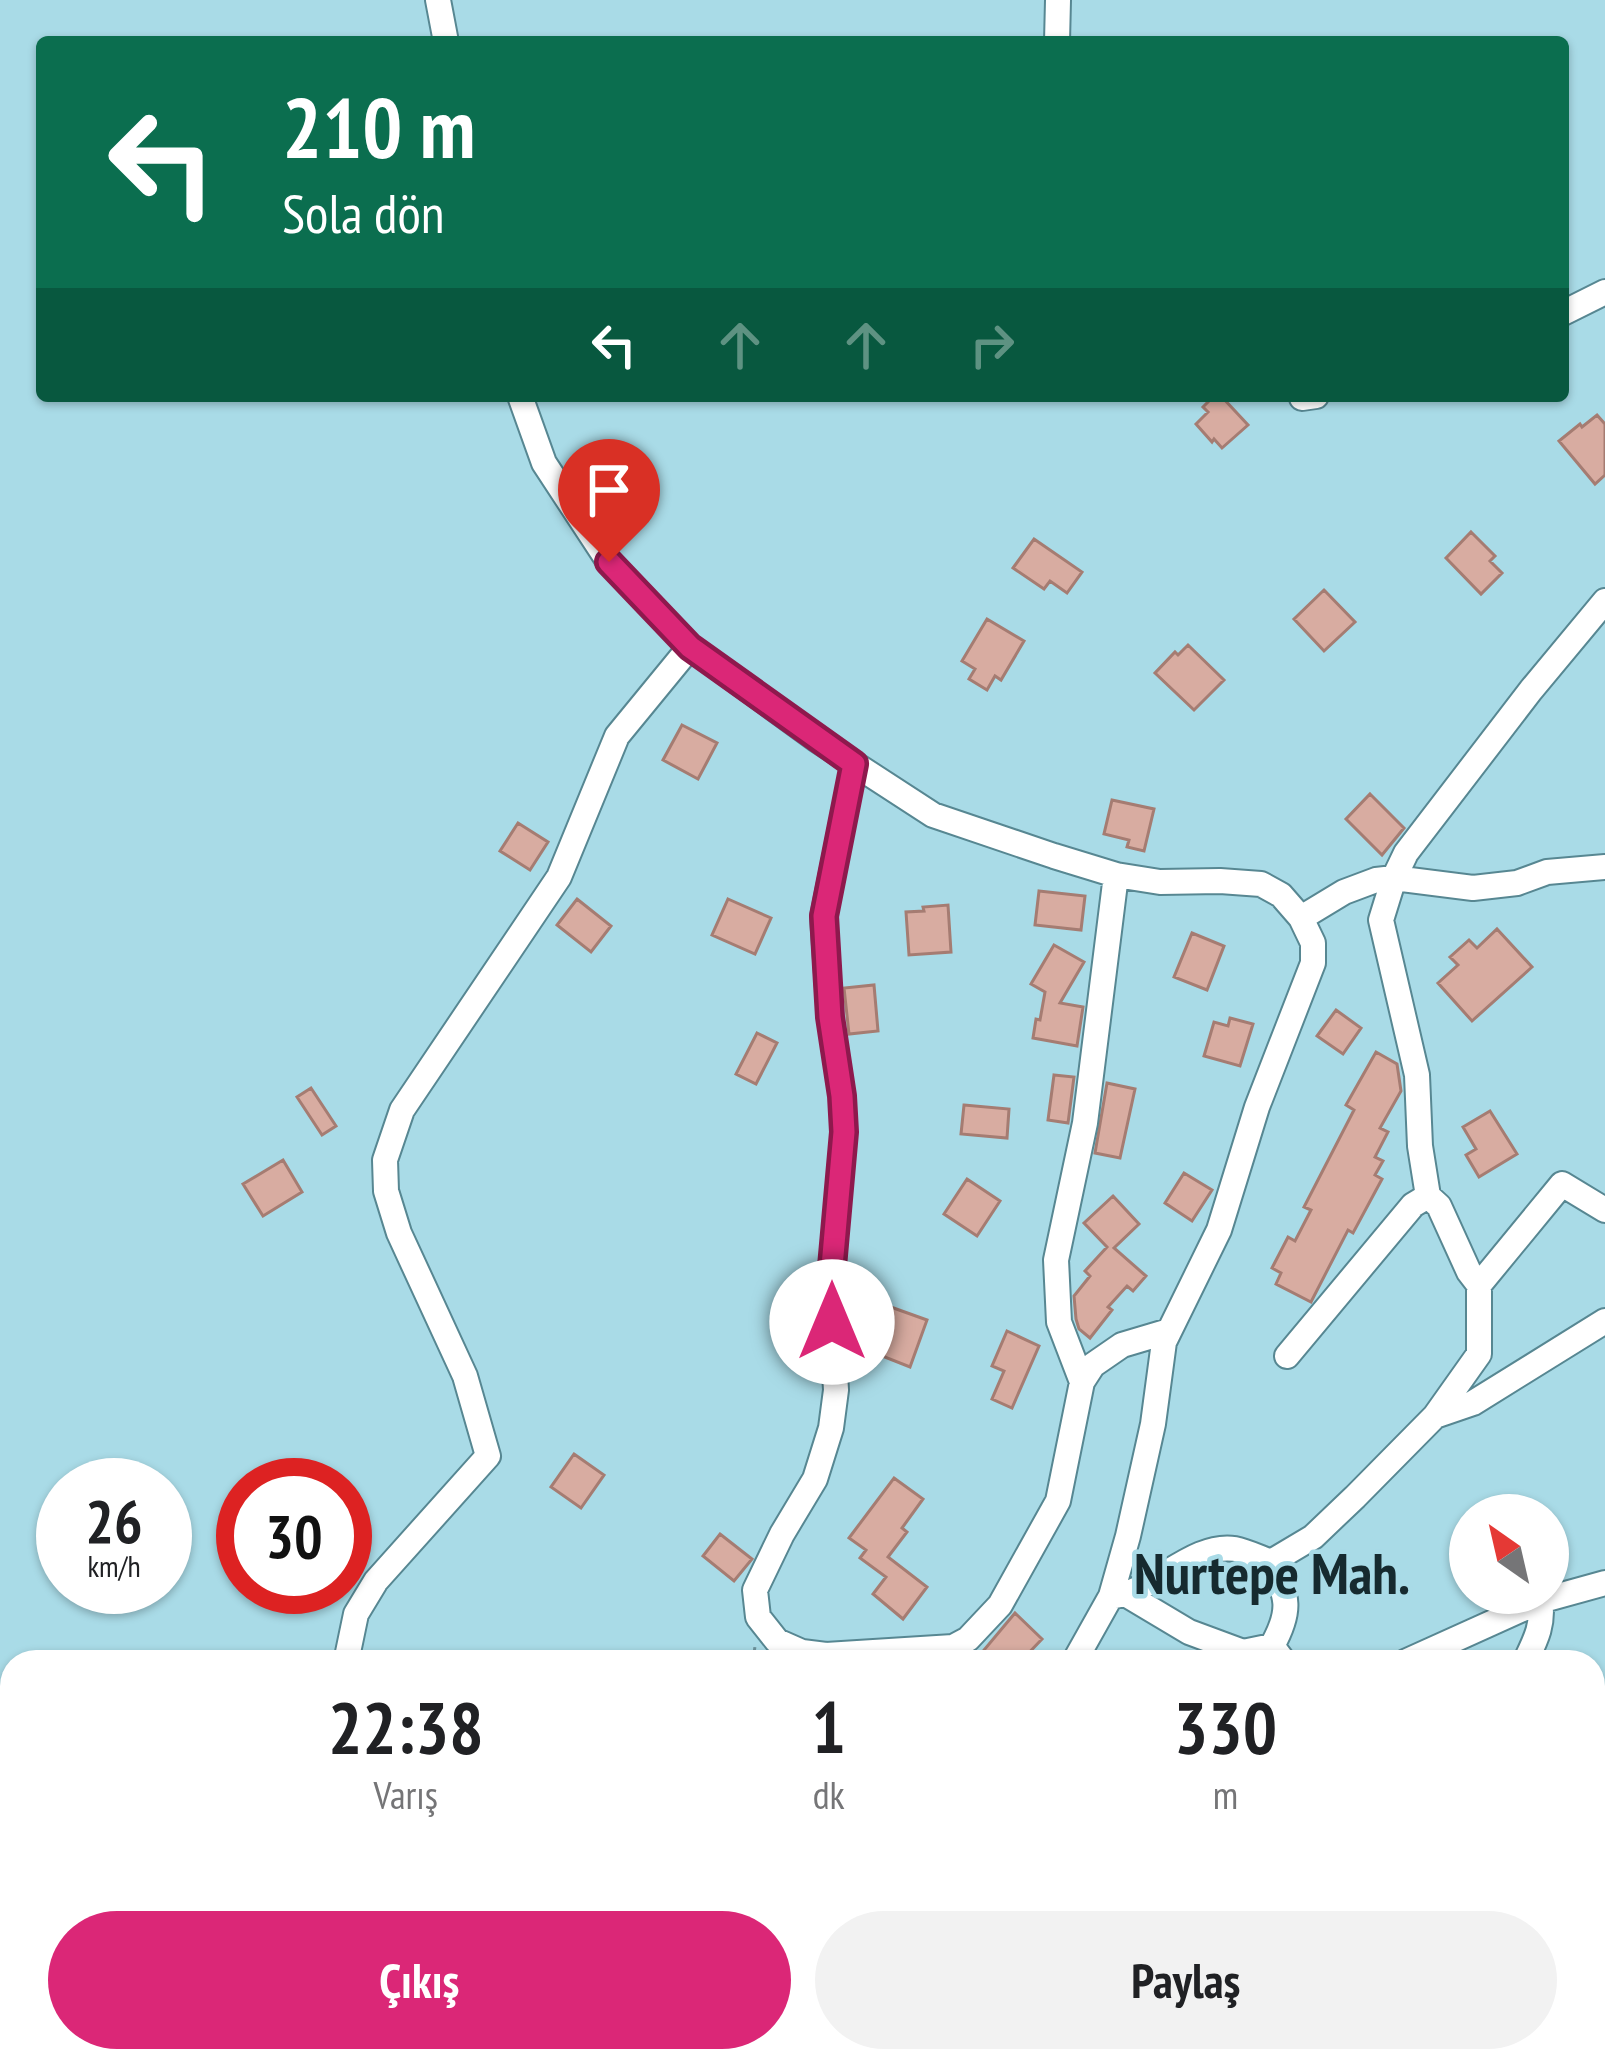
<!DOCTYPE html>
<html lang="tr">
<head>
<meta charset="utf-8">
<style>
	:root { --surface:#fff; --page:#f2f2f2; --text:#202124; --muted:#757577; --accent:#db2777 }
	body { margin:0; font-family:"PT Sans Narrow",sans-serif; background:var(--page); color:var(--text); height:100vh; display:flex; flex-direction:column; font-size:45px; white-space:nowrap }
	* { box-sizing:border-box; margin:0 }
	p { font-size:39px; color:var(--muted) }
	.icon { flex:none; width:66px; height:66px; fill:none; stroke:currentColor; stroke-width:2; stroke-linecap:round; stroke-linejoin:round }
	.map { position:relative; flex:1; overflow:hidden }
	.sheet { position:absolute; left:0px; top:1650px; width:1605px; height:423px; display:flex; flex-direction:column; background:var(--surface); border-radius:36px 36px 0 0; box-shadow:0 3px 9px #0004 }
	.sheet>* { flex:none }
	.hud { position:absolute; left:36px; top:36px; width:1533px; height:366px; border-radius:12px; box-shadow:0 3px 9px #0004; background:#0b6e4f; color:#fff; overflow:hidden }
	.needle { width:78px; rotate:326deg }
	.tools { position:absolute; left:1449px; top:1494px; display:grid; gap:24px }
	.tools a { display:grid; place-items:center; width:120px; height:120px; border-radius:50%; background:var(--surface); box-shadow:0 3px 9px #0004; font-size:60px }
	.speed { position:absolute; left:36px; top:1458px; display:flex; gap:24px; font-size:60px; font-weight:700; text-align:center }
	.speed>* { display:grid; place-content:center; width:156px; height:156px; border-radius:50%; background:var(--surface); box-shadow:0 3px 9px #0004; line-height:1 }
	.speed small { font-size:30px; font-weight:400 }
	.speed .limit { border:18px solid #d22; background:#fff; color:#111 }
	.pin { position:absolute; display:grid; place-items:center; width:102px; height:102px; color:#fff; margin:-123px -51px; border-radius:50% 50% 50% 0; rotate:-45deg; box-shadow:0 0 12px #0007 }
	.pin .icon { rotate:45deg }
	.me { position:absolute; width:132px; margin:-66px; rotate:0deg; stroke-linejoin:round; filter:drop-shadow(0 0 9px #0008) }
	.turn { display:flex; align-items:center; gap:42px; height:252px; padding:0 48px; font-size:54px }
	.turn .icon { width:156px; height:156px; stroke-width:2.5 }
	.turn b { display:block; font-size:84px; line-height:102px }
	.lanes { display:flex; align-items:center; height:114px; padding:0 48px; background:#0003; justify-content:center; gap:60px; direction:ltr }
	.lanes .off { opacity:.35 }
	.eta { display:flex; justify-content:space-evenly; align-items:center; height:204px; text-align:center }
	.eta b { font-size:72px; font-weight:700; line-height:84px }
	.cta { display:flex; gap:24px; margin-top:auto; padding:24px 48px }
	.cta a { flex:1; height:138px; border-radius:72px; background:var(--accent); color:#fff; font-size:48px; font-weight:700; line-height:138px; text-align:center }
	.cta a+a { background:var(--page); color:var(--text) }
	.map>svg:first-child { display:block }
</style>
</head>
<body>
<div class="map">
<svg width="1605" height="2071" viewBox="0 0 1605 2071">
	<rect width="100%" height="100%" fill="#a9dbe7"/>
	<path fill="#e2add6" d="M1593,1757L1605,1765V2026L1593,2042Z
		M1473,2061H1574L1565,2071H1484Z"/>
	<path fill="#d8aca1" stroke="#a57c72" stroke-width="3" d="M1214,396H1221L1248,425L1222,448L1214,439L1212,442L1196,424L1208,412L1203,407Z
		M1597,415L1605,424V475L1595,484L1559,441L1580,424L1582,427Z
		M1471,532L1495,556L1490,561L1502,573L1481,594L1446,558Z
		M1034,539L1082,572L1067,593L1050,581L1044,589L1013,568Z
		M1324,590L1355,622L1324,651L1294,619Z
		M987,619L1024,641L1001,680L995,676L987,690L969,679L975,669L962,661Z
		M1188,645L1224,680L1194,710L1155,673L1175,652L1178,655Z
		M682,725L717,743L698,779L663,760Z
		M1370,794L1404,828L1382,855L1346,819Z
		M1112,800L1154,809L1144,851L1127,847L1129,840L1104,834Z
		M518,823L548,842L530,870L500,851Z
		M1039,891L1085,896L1081,930L1035,925Z
		M577,899L611,926L591,952L557,925Z
		M728,899L771,918L755,954L712,935Z
		M948,905L951,952L909,955L906,912L924,911L923,907Z
		M1497,929L1532,967L1472,1021L1438,983L1458,965L1450,957L1469,940L1477,948Z
		M1192,933L1224,946L1207,990L1174,977Z
		M1054,945L1084,962L1060,1003L1083,1007L1077,1046L1033,1038L1036,1019L1040,1020L1045,992L1031,984Z
		M874,985L878,1031L849,1034L844,988Z
		M1336,1010L1361,1028L1343,1054L1317,1036Z
		M1230,1018L1253,1024L1240,1066L1204,1056L1214,1022L1228,1026Z
		M757,1033L777,1043L756,1084L736,1074Z
		M1376,1052L1397,1064L1401,1091L1380,1128L1388,1132L1375,1157L1383,1161L1375,1175L1382,1179L1353,1233L1348,1230L1311,1302L1276,1284L1281,1273L1272,1268L1288,1237L1295,1241L1311,1210L1304,1207L1354,1110L1346,1105Z
		M1054,1075L1074,1077L1068,1123L1048,1120Z
		M1107,1083L1135,1089L1120,1158L1095,1153Z
		M311,1088L336,1126L322,1135L297,1097Z
		M964,1105L1009,1109L1007,1138L961,1134Z
		M1490,1111L1517,1154L1479,1177L1466,1155L1476,1149L1463,1127Z
		M283,1160L302,1192L263,1216L243,1184Z
		M1184,1173L1212,1190L1192,1221L1165,1203Z
		M967,1179L1000,1201L977,1236L944,1214Z
		M1113,1196L1139,1224L1114,1248L1146,1276L1133,1291L1127,1286L1108,1307L1112,1310L1090,1338L1079,1329L1076,1319L1074,1296L1090,1276L1085,1271L1107,1247L1084,1223Z
		M874,1301L927,1320L910,1367L877,1354L879,1350L858,1342Z
		M1007,1331L1039,1346L1012,1408L992,1399L1004,1371L992,1366Z
		M574,1454L604,1475L581,1508L551,1487Z
		M894,1478L923,1499L902,1528L907,1532L888,1557L927,1587L903,1619L873,1594L886,1577L860,1558L866,1550L849,1538Z
		M720,1534L752,1559L734,1581L703,1556Z
		M1015,1613L1042,1639L1020,1662H997L984,1650Z"/>
	<g fill="none" stroke-linecap="round" stroke-linejoin="round">
		<defs>
			<path id="minor" d="M438,0L446,42
				M1057,42L1058,0
				M1563,313L1605,292
				M520,396L544,463L609,562L690,647L816,739L933,815L1054,856L1116,875L1160,882L1220,881L1261,884L1281,895L1301,918L1313,943V963L1257,1107L1219,1230L1164,1342L1153,1424L1128,1536L1111,1596L1074,1662
				M1302,398L1316,396
				M854,764L823,917L830,1017L842,1096L844,1133L830,1289L836,1390L831,1428L815,1479L782,1534L755,1590L758,1617L777,1641L802,1652L826,1655L953,1647L968,1639L1000,1605L1058,1501L1082,1382L1093,1365L1122,1345L1169,1331
				M1301,918L1344,892L1376,880L1394,878L1473,888L1517,883L1547,872L1605,867
				M1479,1285L1562,1184L1605,1210
				M1287,1356L1413,1205L1428,1196
				M1082,1382L1059,1322L1056,1260L1085,1123L1116,875
				M1435,1416L1473,1403L1605,1321
				M1271,1562C1288,1597 1292,1610 1272,1646
				M1127,1595L1189,1632L1243,1652L1272,1646L1284,1662
				M1111,1596C1151,1595 1192,1542 1235,1549C1246,1551 1260,1558 1271,1562L1313,1537L1355,1497L1435,1416L1479,1354V1285L1469,1272L1439,1206L1428,1196L1420,1146L1417,1075L1381,920L1394,878L1406,853L1531,690L1605,601
				M346,1662L356,1614L376,1581L488,1456L465,1376L399,1233L386,1191L385,1160L402,1110L559,877L617,736L690,647
				M1405,1662L1540,1601L1605,1583
				M1525,1662C1535,1641 1544,1625 1540,1601
				M688,2061L689,2071
				M195,2071L209,2061
				M486,2071L513,2061
				M877,2071L883,2061"/>
		</defs>
		<use href="#minor" stroke="#578792" stroke-width="28"/>
		<path stroke="#6d939c" stroke-width="3" stroke-dasharray="3 9" stroke-linecap="butt" d="M753,1662L755,1646
			M1058,2071L1070,2061"/>
		<use href="#minor" stroke="#fff" stroke-width="24"/>
	</g>
	<g fill="none" stroke-linecap="round" stroke-linejoin="round">
		<defs>
			<path id="route" d="M609,562L690,647L854,764L824,916L830,1017L842,1096L844,1132L830,1289L832,1322"/>
		</defs>
		<use href="#route" stroke="#8e194d" stroke-width="30"/>
		<use href="#route" stroke="#db2777" stroke-width="21"/>
	</g>
	<g text-anchor="middle" stroke-width="9" stroke-linejoin="round" paint-order="stroke">
		<g font-size="57" font-weight="bold" fill="#162a2f" stroke="#a9dbe7">
			<text x="1272" y="1594">Nurtepe Mah.</text>
		</g>
	</g>
</svg>
<div class="tools">
<a><svg class="needle" viewBox="-14 -14 28 28"><path d="M0-13l5 13h-10z" fill="#e53935"/><path d="M0 13l5-13h-10z" fill="#757577"/></svg></a>
</div>
<div class="speed"><div>26<small>km/h</small></div><div class="limit">30</div></div>
<div class="pin" style="left:609px;top:562px;background:#d93025"><svg class="icon" aria-label="arrive" viewBox="0 0 24 24"><path d="M6 21V4h12l-3 4 3 4H6"/></svg></div>
<svg class="me" style="left:832px;top:1322px" viewBox="-20 -20 40 40"><circle r="19" fill="#fff"/><path d="M0-13L10 11 0 6-10 11z" fill="#db2777"/></svg>
<div class="hud">
<div class="turn"><svg class="icon" aria-label="left" viewBox="0 0 24 24"><path d="M17 20v-9H6M10 6l-5 5 5 5"/></svg><div><b>210 m</b>Sola dön</div></div>
<div class="lanes"><svg class="icon" aria-label="left" viewBox="0 0 24 24"><path d="M17 20v-9H6M10 6l-5 5 5 5"/></svg><svg class="icon off" aria-label="ahead" viewBox="0 0 24 24"><path d="M12 20V5M6 11l6-6 6 6"/></svg><svg class="icon off" aria-label="ahead" viewBox="0 0 24 24"><path d="M12 20V5M6 11l6-6 6 6"/></svg><svg class="icon off" aria-label="right" viewBox="0 0 24 24"><path d="M7 20v-9h11M14 6l5 5-5 5"/></svg></div>
</div>
<section class="sheet">
<div class="eta">
<div><b>22:38</b><p>Varış</p></div>
<div><b>1</b><p>dk</p></div>
<div><b>330</b><p>m</p></div>
</div>
<div class="cta"><a>Çıkış</a><a>Paylaş</a></div>
</section>
</div>
</body>
</html>
